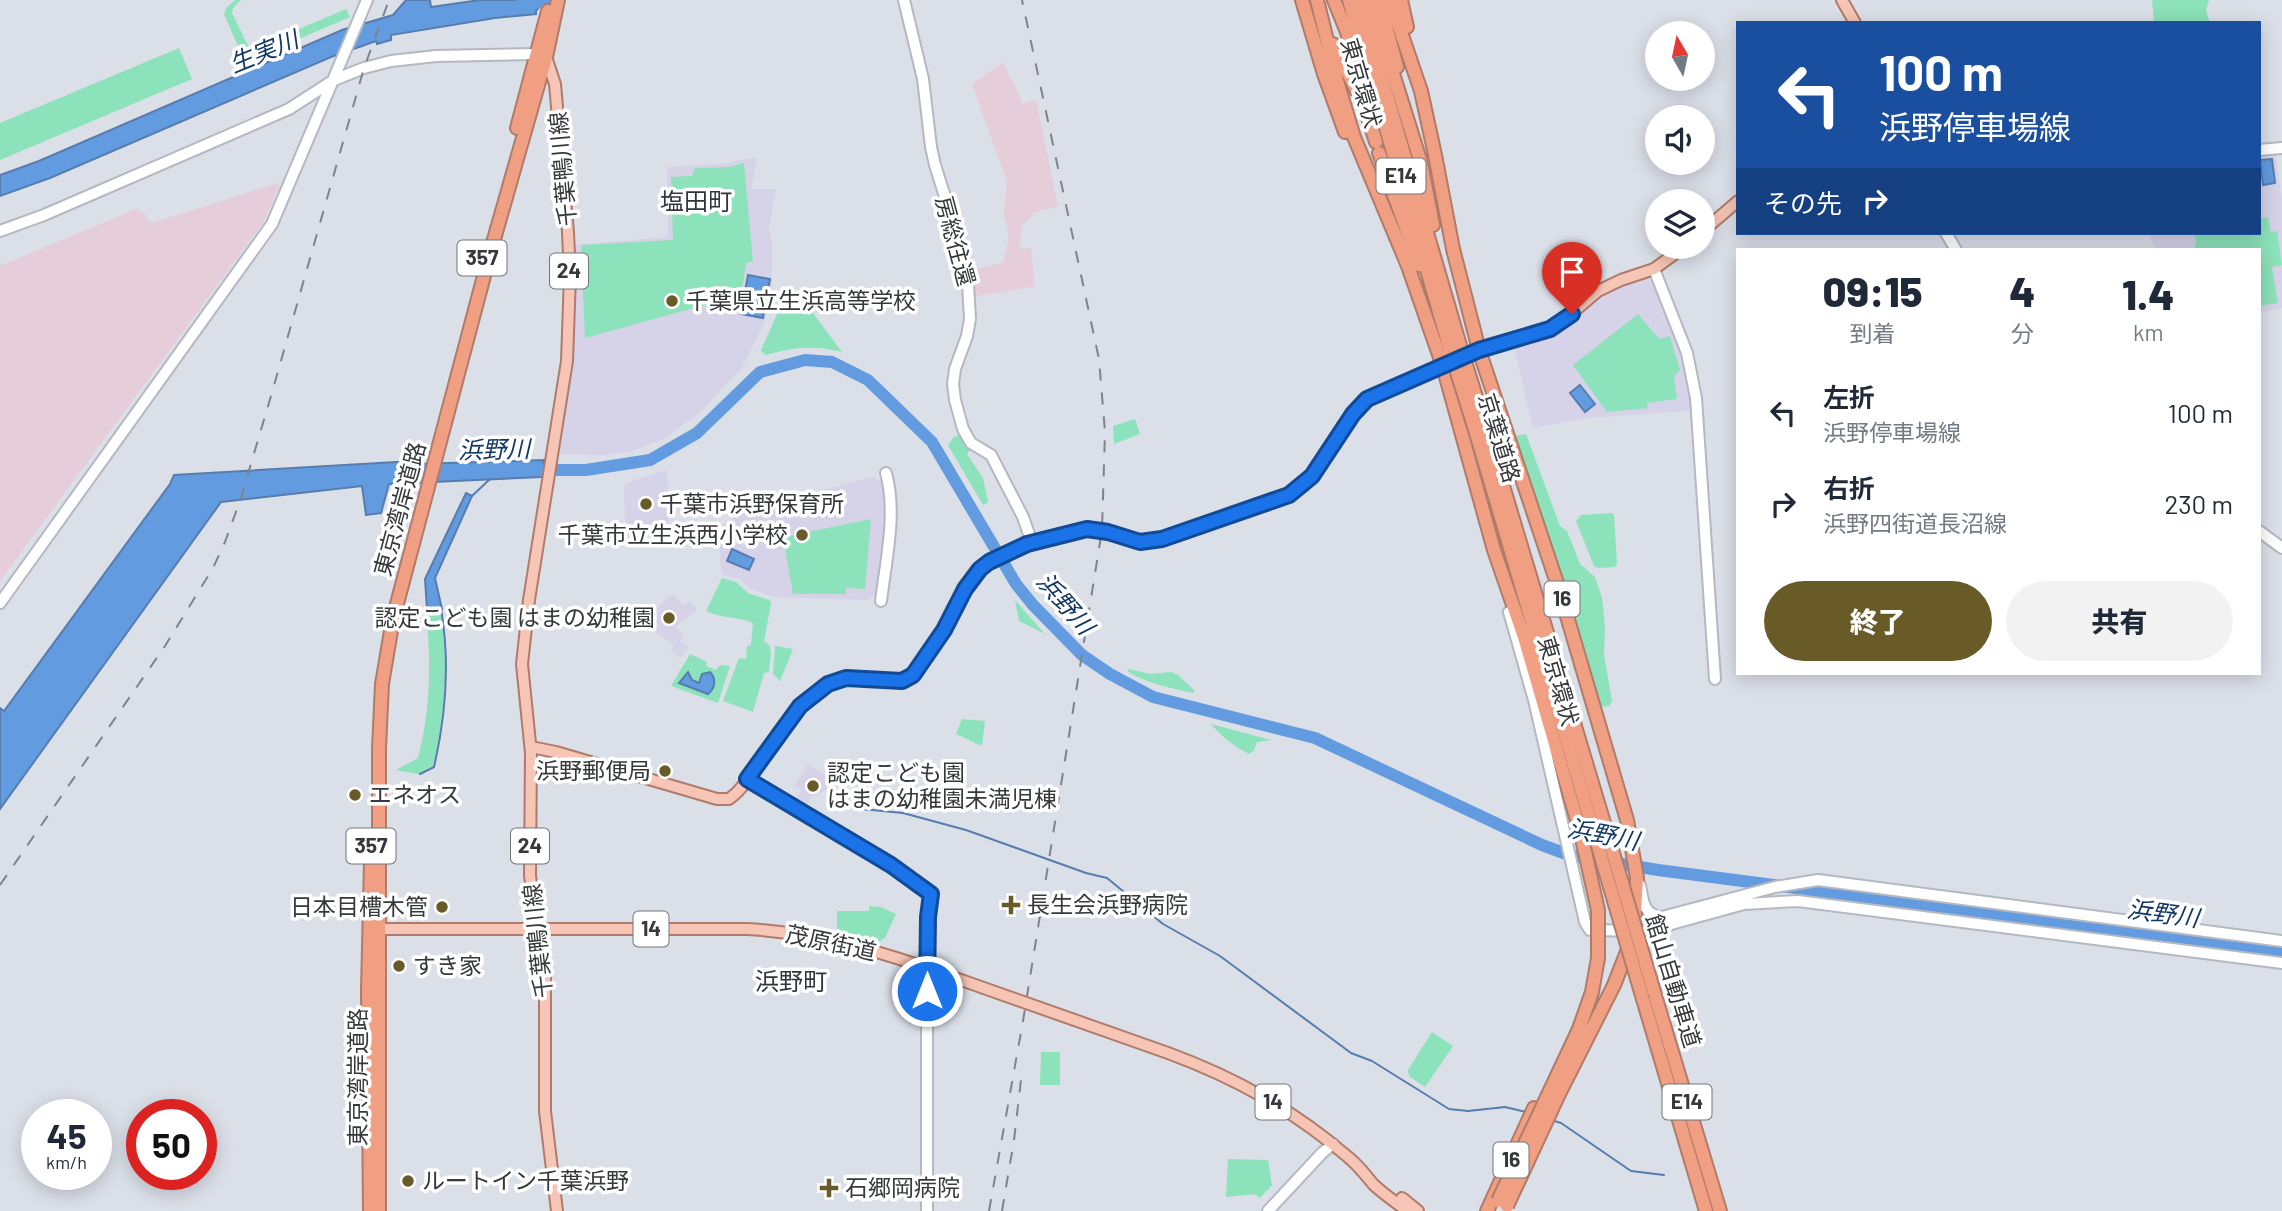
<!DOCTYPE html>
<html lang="ja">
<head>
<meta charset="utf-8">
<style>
	:root { --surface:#fff; --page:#f2f2f3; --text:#1f2937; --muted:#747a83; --accent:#695b28 }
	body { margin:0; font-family:Barlow,"Noto Sans JP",sans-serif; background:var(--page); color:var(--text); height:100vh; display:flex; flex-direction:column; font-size:26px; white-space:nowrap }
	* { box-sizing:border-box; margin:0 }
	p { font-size:23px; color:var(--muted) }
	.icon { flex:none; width:38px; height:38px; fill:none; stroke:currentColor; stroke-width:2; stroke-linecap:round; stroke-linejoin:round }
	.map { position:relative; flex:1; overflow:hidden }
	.sheet { position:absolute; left:1736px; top:248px; width:525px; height:427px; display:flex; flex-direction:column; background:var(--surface); border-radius:0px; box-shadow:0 4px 18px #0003 }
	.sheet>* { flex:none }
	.banner { position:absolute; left:1736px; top:21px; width:525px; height:214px; border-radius:0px; box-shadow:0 4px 18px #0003; background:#1a4fa0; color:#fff; overflow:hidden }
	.needle { width:46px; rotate:351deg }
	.fabs { position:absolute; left:1645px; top:21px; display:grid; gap:14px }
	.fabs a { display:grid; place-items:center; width:70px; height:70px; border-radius:50%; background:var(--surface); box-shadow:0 4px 18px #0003; font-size:35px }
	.speed { position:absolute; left:21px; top:1099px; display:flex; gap:14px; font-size:35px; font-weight:700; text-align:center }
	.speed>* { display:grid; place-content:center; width:91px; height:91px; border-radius:50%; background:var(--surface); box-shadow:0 4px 18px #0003; line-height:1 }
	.speed small { font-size:18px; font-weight:400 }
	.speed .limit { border:10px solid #d22; background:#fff; color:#111 }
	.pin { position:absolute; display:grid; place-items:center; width:60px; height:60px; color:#fff; margin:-72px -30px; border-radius:50% 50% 50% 0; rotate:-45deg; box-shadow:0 0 7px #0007 }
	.pin .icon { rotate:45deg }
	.me { position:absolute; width:77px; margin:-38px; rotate:0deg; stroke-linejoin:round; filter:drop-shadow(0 0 5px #0008) }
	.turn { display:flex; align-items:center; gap:24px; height:147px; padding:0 28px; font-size:32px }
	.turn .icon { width:91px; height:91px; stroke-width:2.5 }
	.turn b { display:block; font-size:49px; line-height:60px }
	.then { display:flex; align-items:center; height:66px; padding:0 28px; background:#0003; gap:14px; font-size:26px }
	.eta { display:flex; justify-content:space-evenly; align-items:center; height:119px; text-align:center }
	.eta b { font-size:42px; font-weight:800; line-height:49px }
	.primary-button { display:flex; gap:14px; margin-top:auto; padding:14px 28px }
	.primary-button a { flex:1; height:80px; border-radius:42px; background:var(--accent); color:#fff; font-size:28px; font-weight:800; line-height:80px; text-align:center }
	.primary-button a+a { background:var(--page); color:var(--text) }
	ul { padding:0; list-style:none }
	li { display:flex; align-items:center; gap:21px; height:91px; padding:0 28px }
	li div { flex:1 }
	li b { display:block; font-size:26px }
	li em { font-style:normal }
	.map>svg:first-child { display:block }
</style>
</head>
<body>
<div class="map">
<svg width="2282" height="1211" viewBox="0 0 2282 1211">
	<rect width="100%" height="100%" fill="#dbdfe8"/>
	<path fill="#e5ceda" d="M1003,62L1023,104L1036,100L1058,206L1034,213L1022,226L1019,249L1031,248L1035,286L974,297L971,270L1003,263L1009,238L1004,214L1007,182L972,84Z
		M281,182L263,223L0,581V266L138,208L152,223Z"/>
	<path fill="#d6d2e7" d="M2275,152L2282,201V308L2259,312V250H2156L2149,233H2259V155Z
		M757,157L751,189H776L769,228L772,245V292L764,323L742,368L699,413L665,438L633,451L606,455L557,454L569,380L575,309L573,245L668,237L667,167L721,164Z
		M1648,279L1653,281L1674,333L1684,365L1692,407L1687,411L1587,418L1533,428L1514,346L1546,338L1563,331L1598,298L1611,290Z
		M667,470L669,523L629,525L625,522L624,487L628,482Z
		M873,477L884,484V539L878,593L867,600L774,597L749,588L740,579L724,575L721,571L719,531L722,525L770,496L815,492Z
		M673,594L683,605L689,601L697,610L676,626L684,636L680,641L689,647L681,658L671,651L674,646L649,627L653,610Z
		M808,764L828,777L833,783L831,787L812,797L804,809L793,803L801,790L794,786Z"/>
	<path fill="#8ce2ba" d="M235,0H241L233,8L232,13L250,50L346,9L350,17L245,62L224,14L226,8Z
		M2152,0H2209L2206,10L2210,23H2154Z
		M179,48L192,79L0,160V123Z
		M744,163L753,261L746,263L741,295L585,338L581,245L673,240L671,177L692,176L695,168L729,167Z
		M2268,217L2271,232L2277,231L2282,265L2272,267L2278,303L2259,306V250H2193L2196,243L2195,233H2259V218Z
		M801,309L813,313L842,352C816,345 792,347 766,355L763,353L761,350L778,312Z
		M1638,314L1659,339L1670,336L1680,370L1674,377L1677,399L1647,403L1648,408L1607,412L1573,365Z
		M1135,419L1140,434L1114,444L1113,426Z
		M961,434L972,448L967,454L983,478L988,502L983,505L948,445L954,437Z
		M1526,434L1560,526L1567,531L1580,564L1595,577L1602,598L1605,627L1604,655L1612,701L1609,706L1601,707L1544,521L1515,436Z
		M1612,513L1614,515L1617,564L1615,567L1599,568L1594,566L1576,521L1581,515Z
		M871,519L865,589L846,588V594H793L783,537Z
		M722,578L736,582L748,593L769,600L771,603L764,642L769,644L771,653L769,672L764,673L753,712L723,701L739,658L746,659L747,646L751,645L753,623C736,616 724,619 706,611Z
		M1015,600L1045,634L1019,621Z
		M426,609H440C449,662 445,715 433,766L418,774L396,770L418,758C431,709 431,659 426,609Z
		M775,646L793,649L780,681L773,674Z
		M690,654L707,662L706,666L716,670L720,665L730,666L718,703L671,686Z
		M1129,669L1150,674L1171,672L1178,675L1194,690V693C1171,688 1147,684 1127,671Z
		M962,719L985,721L982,746L956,734Z
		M1211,724L1271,740L1257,742L1254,750L1249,754C1235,747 1221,736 1211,724Z
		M869,906L881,907L896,914L885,938L881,940L879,946L837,934V911H869Z
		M1432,1032L1453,1046L1425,1087L1409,1076L1408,1070Z
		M1041,1052H1060V1085H1040Z
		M1228,1159L1268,1160L1272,1185L1260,1198L1254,1194L1226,1197Z"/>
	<path fill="#639be0" stroke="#567dae" stroke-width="2" d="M406,0H430L431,7L480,0H536L538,9L536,10V14L495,18L391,35V40L377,44L376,41L331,57L50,178L0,196V175L39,161L342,30L393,15Z
		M2272,159L2275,183L2263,185L2260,160Z
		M748,275L770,279L763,318L741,314Z
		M1580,385L1595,404L1585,412L1570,393Z
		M544,460L541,477L389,484L381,513L366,515L362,486L221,502L0,809V708L4,711L170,484L174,475L413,461L418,464Z
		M466,493L472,496L435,578L442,609H427L425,579Z
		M732,549L754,559L749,570L727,561Z
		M688,672L692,680L699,683L702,674L710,672C716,678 716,688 708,694L679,683Z"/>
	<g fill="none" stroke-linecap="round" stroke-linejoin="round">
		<path stroke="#567dae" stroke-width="2" d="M472,496L490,479
			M420,774L434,767C446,715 450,661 441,609
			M862,809L903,813L966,830L1086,873L1107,878L1163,924L1220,956L1351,1053L1372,1061L1449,1109L1468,1111L1505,1107L1526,1112
			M1551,1120L1561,1123L1631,1171L1664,1175"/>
		<path stroke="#639be0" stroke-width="12" d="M520,5L557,0
			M526,470H586L650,460L697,433L760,372L805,360L832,362L868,380L932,442L1016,584L1033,605L1082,655L1110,674L1153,697L1315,738L1542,845L1569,855L1658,870L2282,951"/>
		<defs>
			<path id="secondary" d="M904,0L923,79L931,147L935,165L967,267L970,319L967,336L955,369L953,384L955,400L963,429L971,443L991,455L1023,517L1032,543
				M2259,150L2282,148
				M0,231L44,215L289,109L334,80L364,68L391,61L436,56L537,54
				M1946,233L1956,250
				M1654,269L1687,353L1696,398L1715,679
				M2259,531L2282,548
				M881,601C886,560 897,513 886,473
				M0,603L272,224L367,0
				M1509,612L1534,700L1585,922L1590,930L1646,931L1744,904L1798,901L2282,963
				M747,779L891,865L931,895L928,917L927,968V1211
				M1640,885C1643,901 1643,915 1662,917L1775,887L1818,880L2282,941
				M1268,1211L1322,1153L1333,1144"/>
			<path id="primary" d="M1842,0L1855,23
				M543,56L546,57L555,84L568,232L570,276L567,361L529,600L522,664L531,753L530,876L545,978V1111L557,1211
				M1703,231L1738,201
				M531,747L556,752L717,799H729C742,790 751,775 759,762C779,733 798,702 829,683C853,669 893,692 911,676C942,648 958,581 988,562C1006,551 1075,527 1094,529C1112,531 1128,543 1145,542C1176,540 1203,525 1231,515C1252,508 1278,504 1296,491C1329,468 1338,426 1367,399L1479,350L1558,325L1598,291L1621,280L1654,269L1684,247
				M372,929H747C811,933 866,947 927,968
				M1168,1053C1236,1078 1293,1110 1348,1157C1358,1165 1365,1174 1373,1184C1383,1194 1396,1202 1407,1211
				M1402,1198L1418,1211"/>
			<path id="highway" d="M1302,0L1324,74L1345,132
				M1317,0L1337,81L1354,137L1408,266L1443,366L1494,550L1524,637L1581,834
				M1334,0L1347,32L1361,88
				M1349,0L1451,353
				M1359,0L1461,349
				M1370,0L1421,163L1433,225
				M1379,0L1397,67
				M1390,0L1421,91L1435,155L1453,249L1479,350L1559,589L1627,820L1637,878L1634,927
				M1401,0L1407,27
				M1333,44L1364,105L1376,142
				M517,128L548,11
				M1379,153L1419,265
				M1486,429L1622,883
				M1476,433L1610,887
				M1614,985L1630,944
				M1654,992L1720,1211
				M1643,999L1706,1211
				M370,1211L368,991L371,860
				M379,1211V748L382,684L393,619L489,257L546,57L558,0
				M1487,1211L1534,1108"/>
		</defs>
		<use href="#secondary" stroke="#b4b8c1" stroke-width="14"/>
		<use href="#primary" stroke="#af7b6a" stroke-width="14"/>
		<use href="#highway" stroke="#af7b6a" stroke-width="16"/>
		<use href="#secondary" stroke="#fff" stroke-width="10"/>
		<use href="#primary" stroke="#f6c5b5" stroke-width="10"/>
		<use href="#highway" stroke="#f09f83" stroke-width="12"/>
		<path stroke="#808389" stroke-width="2" stroke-dasharray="12 12" stroke-linecap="butt" d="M0,885L165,646L213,568L225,542L240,501L271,396L364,68L389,0
			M989,1211L1023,1021L1102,530L1105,432L1099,359L1022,0
			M1002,1211L1014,1140L1021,1080"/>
		<defs>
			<path id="primary-bridge" d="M927,968L1168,1053"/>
			<path id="highway-bridge" d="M1461,349L1486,429
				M1451,353L1476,433
				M1622,883L1654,992
				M1610,887L1643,999
				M1498,1201L1579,1029L1592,992L1598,958V910L1581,834
				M1507,1206L1559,1094L1614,985"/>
		</defs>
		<use href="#primary-bridge" stroke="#af7b6a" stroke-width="14" stroke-linecap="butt"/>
		<use href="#highway-bridge" stroke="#af7b6a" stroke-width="16" stroke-linecap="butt"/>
		<use href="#primary-bridge" stroke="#f6c5b5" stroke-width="10"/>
		<use href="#highway-bridge" stroke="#f09f83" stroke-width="12"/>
	</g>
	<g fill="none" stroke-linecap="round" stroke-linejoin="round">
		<defs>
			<path id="route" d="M927,991L928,917L931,894L891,865L747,779L800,706L828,684L846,678L902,681L913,675L944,630L965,589L980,569L989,562L1027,544L1087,529L1108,532L1140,542L1162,539L1289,495L1312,476L1353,414L1367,399L1479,350L1550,329L1572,314"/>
		</defs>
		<use href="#route" stroke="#114b97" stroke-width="18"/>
		<use href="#route" stroke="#1a73e8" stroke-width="12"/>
	</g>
	<g fill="#695b28" stroke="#fff" stroke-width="2.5">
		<circle cx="672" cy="301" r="7"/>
		<circle cx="646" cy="504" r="7"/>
		<circle cx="802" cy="535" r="7"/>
		<circle cx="669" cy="618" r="7"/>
		<circle cx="665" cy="771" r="7"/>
		<circle cx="813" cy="786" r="7"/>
		<circle cx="355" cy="795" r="7"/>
		<path d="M1007.5 894.5h7v7h7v7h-7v7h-7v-7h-7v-7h7z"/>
		<circle cx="442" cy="907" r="7"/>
		<circle cx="399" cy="966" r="7"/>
		<circle cx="408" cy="1181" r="7"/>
		<path d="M825.5 1177.5h7v7h7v7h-7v7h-7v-7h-7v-7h7z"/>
	</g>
	<g text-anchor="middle" stroke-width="7" stroke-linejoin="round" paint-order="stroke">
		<g fill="#fff" stroke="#727476" stroke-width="2">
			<rect x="1376.5" y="158.5" width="49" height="35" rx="5"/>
			<rect x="457.5" y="240.5" width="49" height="35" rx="5"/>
			<rect x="550" y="253.5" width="38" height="35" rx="5"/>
			<rect x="1544.5" y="581.5" width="35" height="35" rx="5"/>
			<rect x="346.5" y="828.5" width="49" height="35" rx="5"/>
			<rect x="511" y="828.5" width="38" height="35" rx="5"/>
			<rect x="633.5" y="911.5" width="35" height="35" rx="5"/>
			<rect x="1255.5" y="1084.5" width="35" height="35" rx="5"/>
			<rect x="1662.5" y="1084.5" width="49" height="35" rx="5"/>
			<rect x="1493.5" y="1142.5" width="35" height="35" rx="5"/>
		</g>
		<g font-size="21" font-weight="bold" fill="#36383b">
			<text x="1401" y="183">E14</text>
			<text x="482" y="265">357</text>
			<text x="569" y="278">24</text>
			<text x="1562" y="606">16</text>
			<text x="371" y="853">357</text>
			<text x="530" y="853">24</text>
			<text x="651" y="936">14</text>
			<text x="1273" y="1109">14</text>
			<text x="1687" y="1109">E14</text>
			<text x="1511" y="1167">16</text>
		</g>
		<g font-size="23" fill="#36383b" stroke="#fff">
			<text transform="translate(1361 83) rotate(74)" y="8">東京環状</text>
			<text transform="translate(563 169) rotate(-95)" y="8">千葉鴨川線</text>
			<text transform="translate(955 241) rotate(75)" y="8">房総往還</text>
			<text transform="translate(1499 438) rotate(73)" y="8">京葉道路</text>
			<text transform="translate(400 509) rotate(-75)" y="8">東京湾岸道路</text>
			<text transform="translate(1558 681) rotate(74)" y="8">東京環状</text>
			<text transform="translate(538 941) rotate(-96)" y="8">千葉鴨川線</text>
			<text transform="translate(831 943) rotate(12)" y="8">茂原街道</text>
			<text transform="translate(1673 981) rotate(73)" y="8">館山自動車道</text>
			<text transform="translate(358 1077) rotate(-90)" y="8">東京湾岸道路</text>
		</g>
		<g font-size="23" fill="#36383b" stroke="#fff" text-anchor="start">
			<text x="686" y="309">千葉県立生浜高等学校</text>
			<text x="660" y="512">千葉市浜野保育所</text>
			<text x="788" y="543" text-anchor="end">千葉市立生浜西小学校</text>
			<text x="655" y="626" text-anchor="end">認定こども園 はまの幼稚園</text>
			<text x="651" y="779" text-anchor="end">浜野郵便局</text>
			<text x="827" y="781">認定こども園<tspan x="827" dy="26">はまの幼稚園未満児棟</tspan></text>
			<text x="369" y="803">エネオス</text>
			<text x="1027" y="913">長生会浜野病院</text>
			<text x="428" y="915" text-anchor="end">日本目槽木管</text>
			<text x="413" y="974">すき家</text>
			<text x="422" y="1189">ルートイン千葉浜野</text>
			<text x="845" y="1196">石郷岡病院</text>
		</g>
		<g font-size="24" font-style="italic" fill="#113764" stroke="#fff">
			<text transform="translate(264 52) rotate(-22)" y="8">生実川</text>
			<text transform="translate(494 450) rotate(-1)" y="8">浜野川</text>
			<text transform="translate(1065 604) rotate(49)" y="8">浜野川</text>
			<text transform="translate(1603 835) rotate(11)" y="8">浜野川</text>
			<text transform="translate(2163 914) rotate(8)" y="8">浜野川</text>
		</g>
		<g font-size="24" fill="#32353c" stroke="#fff">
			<text x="696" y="210">塩田町</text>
			<text x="791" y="990">浜野町</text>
		</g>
	</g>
</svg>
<div class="fabs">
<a><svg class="needle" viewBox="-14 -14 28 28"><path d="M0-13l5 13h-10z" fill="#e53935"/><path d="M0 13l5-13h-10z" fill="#747a83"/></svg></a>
<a><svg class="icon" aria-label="sound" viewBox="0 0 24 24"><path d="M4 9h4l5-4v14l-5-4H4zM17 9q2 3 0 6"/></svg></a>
<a><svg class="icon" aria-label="layers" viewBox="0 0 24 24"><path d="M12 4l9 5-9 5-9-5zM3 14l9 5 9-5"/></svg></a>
</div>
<div class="speed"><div>45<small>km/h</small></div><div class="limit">50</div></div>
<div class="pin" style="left:1572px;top:314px;background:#d93025"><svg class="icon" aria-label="arrive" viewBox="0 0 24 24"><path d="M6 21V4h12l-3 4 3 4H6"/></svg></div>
<svg class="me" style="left:927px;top:991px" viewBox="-20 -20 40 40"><circle r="17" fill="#1a73e8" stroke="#fff" stroke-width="3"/><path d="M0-11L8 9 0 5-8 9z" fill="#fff"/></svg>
<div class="banner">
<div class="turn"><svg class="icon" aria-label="left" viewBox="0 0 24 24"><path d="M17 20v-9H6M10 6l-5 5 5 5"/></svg><div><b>100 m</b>浜野停車場線</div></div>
<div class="then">その先<svg class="icon" aria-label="right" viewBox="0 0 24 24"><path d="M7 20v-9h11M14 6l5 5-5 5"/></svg></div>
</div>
<section class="sheet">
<div class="eta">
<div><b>09:15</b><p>到着</p></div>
<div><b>4</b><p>分</p></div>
<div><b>1.4</b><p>km</p></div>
</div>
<ul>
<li><svg class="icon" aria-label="left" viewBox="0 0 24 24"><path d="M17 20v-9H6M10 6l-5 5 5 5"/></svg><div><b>左折</b><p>浜野停車場線</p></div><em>100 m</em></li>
<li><svg class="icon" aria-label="right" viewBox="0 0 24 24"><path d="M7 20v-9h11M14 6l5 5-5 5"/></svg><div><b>右折</b><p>浜野四街道長沼線</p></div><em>230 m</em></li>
</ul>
<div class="primary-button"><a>終了</a><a>共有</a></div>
</section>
</div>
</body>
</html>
